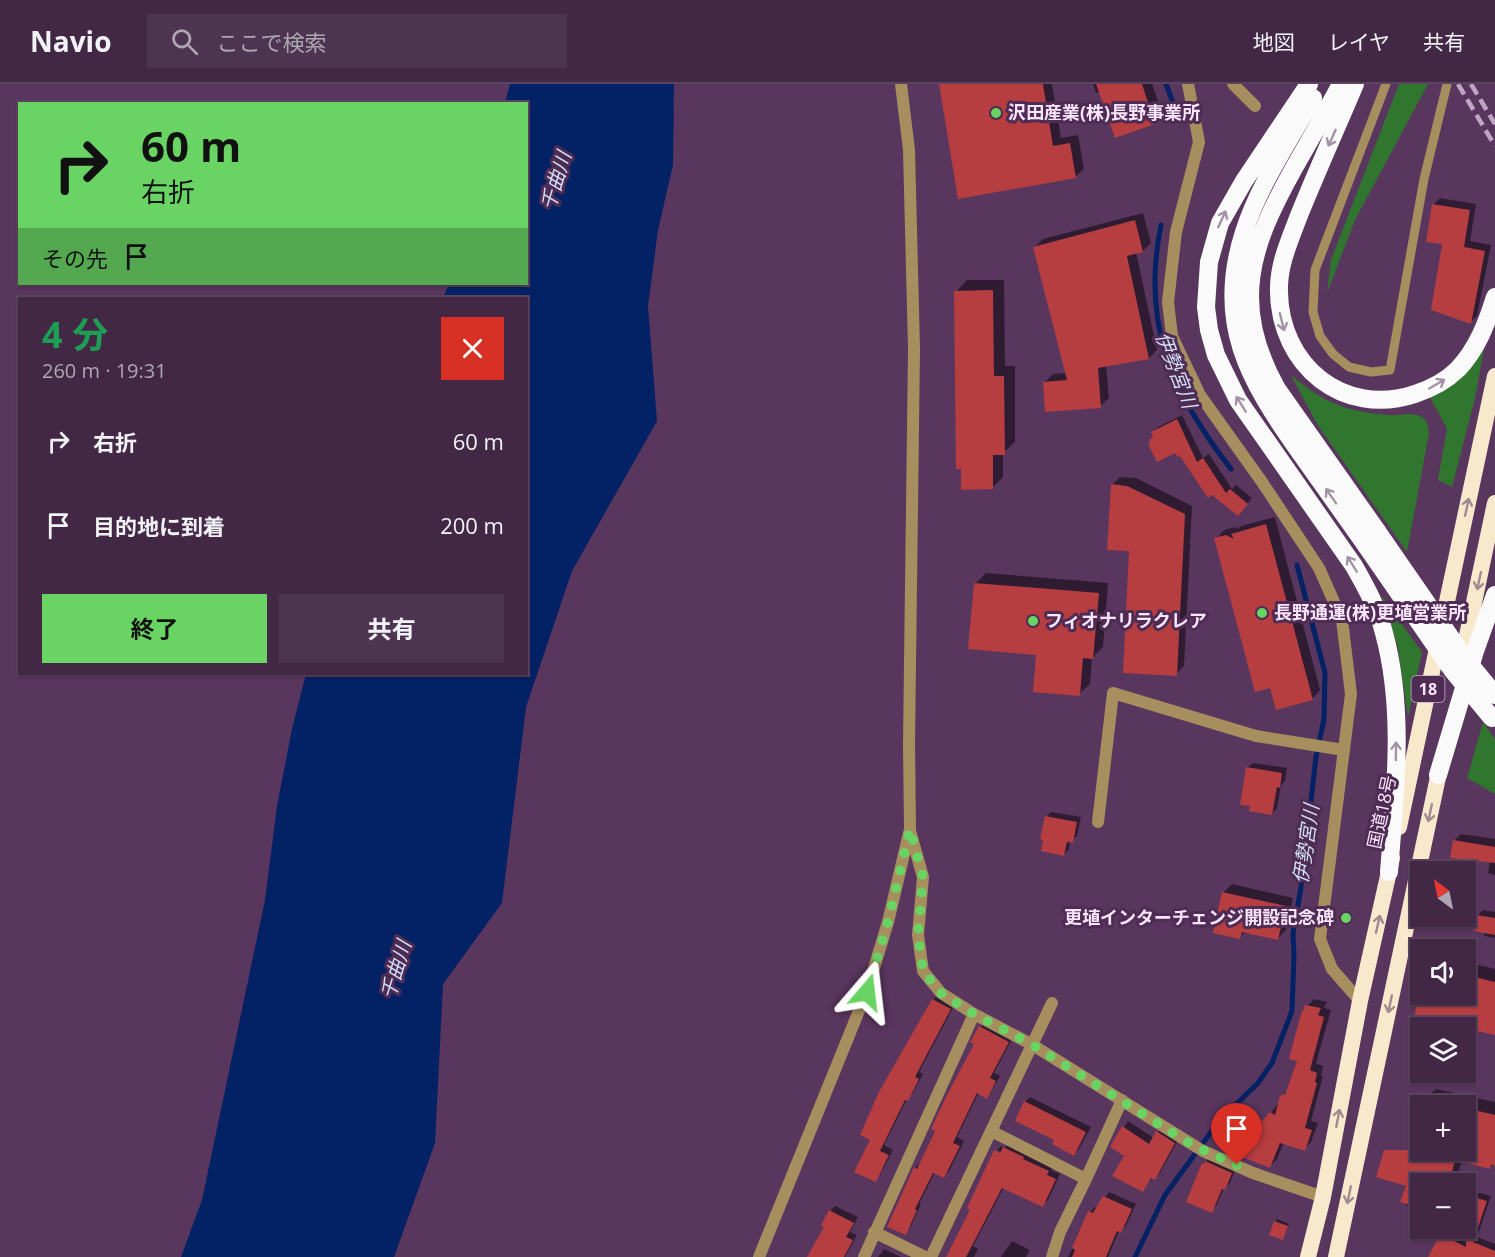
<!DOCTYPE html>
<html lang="ja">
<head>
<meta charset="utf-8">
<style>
	:root { --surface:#432846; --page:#4d3451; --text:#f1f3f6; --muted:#afa6b3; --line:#5b445f; --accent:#69d464 }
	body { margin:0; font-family:"Open Sans","Noto Sans JP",sans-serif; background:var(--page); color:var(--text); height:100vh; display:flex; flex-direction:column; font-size:22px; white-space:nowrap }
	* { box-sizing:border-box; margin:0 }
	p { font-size:20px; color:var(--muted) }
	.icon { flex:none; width:33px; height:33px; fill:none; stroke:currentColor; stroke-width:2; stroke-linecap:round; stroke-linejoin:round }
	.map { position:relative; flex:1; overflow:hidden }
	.panel { position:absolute; left:18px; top:213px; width:510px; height:378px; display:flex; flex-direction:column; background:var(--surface); border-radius:0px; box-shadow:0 2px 4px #0004,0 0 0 2px var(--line) }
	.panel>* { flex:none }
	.banner { position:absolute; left:18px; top:18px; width:510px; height:183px; border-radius:0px; box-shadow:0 2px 4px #0004,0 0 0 2px var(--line); background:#69d464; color:#111; overflow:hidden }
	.needle { width:39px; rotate:328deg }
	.tools { position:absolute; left:1410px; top:777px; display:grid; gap:12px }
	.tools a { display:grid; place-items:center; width:66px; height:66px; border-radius:0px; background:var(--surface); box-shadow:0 2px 4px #0004,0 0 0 2px var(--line); font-size:30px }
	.pin { position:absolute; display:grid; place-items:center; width:51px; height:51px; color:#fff; margin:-62px -26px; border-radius:50% 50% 50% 0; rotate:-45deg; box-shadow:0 0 6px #0007 }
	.pin .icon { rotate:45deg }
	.me { position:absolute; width:66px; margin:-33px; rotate:17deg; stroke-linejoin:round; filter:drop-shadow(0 0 4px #0008) }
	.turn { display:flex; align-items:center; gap:21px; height:126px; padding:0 24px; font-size:27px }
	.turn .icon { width:78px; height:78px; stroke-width:2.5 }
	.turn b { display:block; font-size:42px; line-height:51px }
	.then { display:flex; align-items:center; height:57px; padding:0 24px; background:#0003; gap:12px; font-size:22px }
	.round { display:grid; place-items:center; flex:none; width:63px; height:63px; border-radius:0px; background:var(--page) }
	.headline { display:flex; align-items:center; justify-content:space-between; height:102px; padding:0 24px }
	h1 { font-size:36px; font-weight:700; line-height:45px; color:#1e9e55 }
	.action { display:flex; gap:12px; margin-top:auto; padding:12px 24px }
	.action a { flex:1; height:69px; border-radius:0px; background:var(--accent); color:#111; font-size:24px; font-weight:700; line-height:69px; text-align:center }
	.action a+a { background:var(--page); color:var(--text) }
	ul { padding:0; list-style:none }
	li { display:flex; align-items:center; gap:18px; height:84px; padding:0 24px }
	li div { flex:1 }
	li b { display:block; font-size:22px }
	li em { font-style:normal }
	header { display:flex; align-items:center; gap:36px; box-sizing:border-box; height:84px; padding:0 30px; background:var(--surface); border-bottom:2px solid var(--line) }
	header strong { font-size:28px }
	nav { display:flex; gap:33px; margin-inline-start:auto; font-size:21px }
	.search { width:420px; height:54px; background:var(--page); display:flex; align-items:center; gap:15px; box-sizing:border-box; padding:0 21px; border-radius:0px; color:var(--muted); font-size:22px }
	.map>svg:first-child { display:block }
</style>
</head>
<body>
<header>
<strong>Navio</strong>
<div class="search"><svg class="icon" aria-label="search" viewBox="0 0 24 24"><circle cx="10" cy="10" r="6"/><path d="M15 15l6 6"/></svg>ここで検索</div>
<nav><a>地図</a><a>レイヤ</a><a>共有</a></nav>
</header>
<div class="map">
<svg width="1495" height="1173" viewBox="0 0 1495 1173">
	<rect width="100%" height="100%" fill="#59365e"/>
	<path fill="#31762e" d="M1399,0H1428L1355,136L1327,209L1331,176Z
		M1485,259L1475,314L1452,403L1438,396L1447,345L1430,313Z
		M1291,291C1323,318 1346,328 1389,331C1400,332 1412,327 1422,333C1428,337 1428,343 1429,349L1407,468L1317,340Z
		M1381,511L1422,568L1408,633L1398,564Z
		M1483,638L1495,655V710L1467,694Z"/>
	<path fill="#032165" d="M510,0H674L673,81L658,146L648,222L657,337L572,487L526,623L502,819L443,900L435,1059L394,1173H181L202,1116L265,816L277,722L292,645L306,590H526V214H443L449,200H526V20L505,19Z"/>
	<path fill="#0007" d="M940,0H1052L1061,54L1078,51L1084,85L1075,93Z
		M1093,0H1152L1163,31L1155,39L1116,52L1100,8L1096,9Z
		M1440,114L1476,120L1470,157L1491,161L1477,232L1470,238L1444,159L1428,156L1434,120Z
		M1143,129L1151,159L1143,167L1136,168L1157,266L1149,274L1106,281L1109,314L1100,322L1045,298L1053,290L1067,289L1035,163L1043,155Z
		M967,196H1004L1005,282H1015V358L1003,369V393L992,404L962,383L956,208Z
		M1182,331L1203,374L1209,370L1232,405L1236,401L1252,414L1243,425L1181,370L1154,352L1153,348L1158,343Z
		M1120,393L1136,394L1192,422L1184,582L1176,590L1131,465L1112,401Z
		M1275,433L1320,606L1312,615L1271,602L1216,455L1224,446L1235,443L1238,445L1241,442Z
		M986,489L1108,499L1103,563L1092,574L1090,600L1079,610L1038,569L975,500Z
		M1253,679L1287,684L1285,697L1281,701L1277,724L1272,729L1247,684Z
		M1051,728L1081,733L1077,752L1070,757L1069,765L1064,770L1046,733Z
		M1461,750L1495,755V791L1488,789L1490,777L1454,757Z
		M1232,800L1293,814L1286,846L1277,855L1246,847L1239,854L1214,848L1224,808Z
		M1483,826L1495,828V854L1484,852L1485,848L1478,831Z
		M1466,878L1495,885V950L1415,932L1420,909L1466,910Z
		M938,911L955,920L919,988L923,990L912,1010L907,1015L884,1061L893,1066L880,1091L875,1096L872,1055L933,916Z
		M1314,915L1327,918L1324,924L1331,926L1316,979L1323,982L1321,992H1323L1311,1037L1318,1039L1311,1058L1304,1065L1284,1058L1277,1075L1270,1082L1271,1029L1288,1006L1299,977L1290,974L1303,927Z
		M985,938L1013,953L994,989L1000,992L991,1008L987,1013L979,1008L957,1053L964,1057L949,1087L944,1092L935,1088L919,1120H921L910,1144L905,1149L915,1084L920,1079L976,959L980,943Z
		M1436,1005L1495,1018V1081L1490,1083L1462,1076L1455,1100H1420V1126L1407,1122L1412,1072L1420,1035V1066H1466V1022H1424L1425,1015Z
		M1030,1013L1091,1043L1079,1065L1074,1070L1056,1055L1025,1018Z
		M1128,1037L1154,1054L1162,1043L1179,1054L1160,1089L1155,1094L1153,1093L1143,1106L1126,1072L1112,1062Z
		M1010,1058L1053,1082L1051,1086L1060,1090L1048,1116L1043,1121L1004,1103L973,1162L978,1165L974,1173H955L995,1069L1008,1071L997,1066L1001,1062L1004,1064Z
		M1208,1075L1236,1083L1230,1099L1224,1104L1216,1122L1211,1127L1203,1080Z
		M1468,1106L1491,1112L1477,1153L1495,1160V1173H1430L1442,1151L1447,1146L1452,1149L1453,1144H1466V1108Z
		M1109,1108L1136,1120L1126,1142L1119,1147L1108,1173H1068L1090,1128L1095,1123L1098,1124Z
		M835,1122L858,1133L850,1148L857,1151L845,1173H812L826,1142L830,1127Z
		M1277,1135L1289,1140L1283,1154L1275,1138Z
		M1012,1157L1030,1166L1026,1173H1001Z
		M884,1165L901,1173H878Z"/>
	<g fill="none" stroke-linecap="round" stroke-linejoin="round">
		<path stroke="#032165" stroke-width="5" d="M1166,0L1175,24
			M1161,141C1141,239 1171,308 1231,385
			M1135,1173L1165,1111L1220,1036L1258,999L1272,979L1292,927L1294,871L1293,850L1301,803L1316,673L1324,635L1325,589L1297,481"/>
	</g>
	<path fill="#b63d40" d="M939,0H1043L1053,62L1070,59L1076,94L958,115Z
		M1096,0H1142L1155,40L1115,54Z
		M1432,120L1470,126L1464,163L1485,167L1471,240L1431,226L1442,160L1426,158Z
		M1135,136L1143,168L1127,172L1149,275L1098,284L1101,324L1045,328L1043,298L1067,296L1033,163Z
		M993,206L994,292H1004L1005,371H993V405L961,406V385H956L954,207Z
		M1177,335L1197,378L1203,374L1226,409L1230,405L1248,420L1238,432L1212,411L1208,414L1180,372L1178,373L1175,369L1157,378L1148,360L1150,359L1149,356L1153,353L1151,348Z
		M1111,400L1127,402L1185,430L1177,592L1123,589L1129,467L1107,466Z
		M1266,440L1313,616L1276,626L1270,604L1255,608L1214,454L1226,451L1234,455L1231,450Z
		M974,499L1099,509L1093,575L1083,574L1080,612L1033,608L1036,571L968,565Z
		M1246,683L1282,689L1280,704L1277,703L1272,731L1249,727L1250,722L1240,721Z
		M1045,732L1077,738L1073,759L1067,758L1064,772L1041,767L1043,756L1040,755Z
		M1453,756L1495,763V779L1450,774Z
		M1222,808L1286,822L1278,856L1242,848L1240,855L1213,849Z
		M1477,831L1495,834V851L1474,847Z
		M1466,891L1495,898V951L1414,933L1419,910H1466Z
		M932,915L951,925L915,993L919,995L908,1017L905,1016L880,1067L889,1071L876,1098L854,1088L870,1056L860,1051L879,1008Z
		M1305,921L1321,924L1318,931L1324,933L1310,986L1317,989L1315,998L1317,999L1305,1044L1312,1046L1305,1067L1280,1059L1270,1084L1240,1072L1247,1054L1270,1028L1275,1031L1280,1012L1283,1010L1285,1011L1297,977L1289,975L1302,926L1303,927Z
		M979,942L1009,958L990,994L996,997L987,1015L977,1009L953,1059L960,1062L944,1094L933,1089L915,1125L917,1126L906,1151L887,1143L914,1083L917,1085L935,1047L931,1045L946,1013L974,960L970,958Z
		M1024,1017L1086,1048L1074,1072L1052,1060L1054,1056L1015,1037Z
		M1466,1024L1495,1031V1082L1491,1081L1490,1085L1455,1076L1449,1100H1420V1124L1400,1118L1406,1102L1376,1093L1384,1066H1466Z
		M1122,1042L1149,1060L1156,1047L1175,1059L1155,1096L1151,1094L1143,1108L1112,1092L1124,1072L1110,1063Z
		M1003,1063L1024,1073L1023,1075L1049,1087L1047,1091L1056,1095L1043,1123L1002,1104L966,1173H946L970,1126L967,1124L994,1066L1000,1069Z
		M1205,1077L1232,1089L1225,1106L1222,1105L1212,1129L1186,1118L1202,1079L1204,1080Z
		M1466,1111L1487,1117L1473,1158L1495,1167V1173H1428L1440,1150L1466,1163Z
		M1103,1112L1132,1125L1121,1149L1117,1147L1106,1173H1072L1075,1166L1072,1164L1088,1127L1093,1129Z
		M829,1126L854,1139L846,1153L853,1156L844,1173H807L824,1143L821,1141Z
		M1274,1137L1288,1142L1283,1156L1269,1151Z"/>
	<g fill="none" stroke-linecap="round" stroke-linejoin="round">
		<path stroke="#a78e5f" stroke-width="9" d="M1386,0L1315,186L1313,228L1320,252L1333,270L1349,283L1371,288L1390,286L1424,95L1447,0"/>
		<path stroke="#a78e5f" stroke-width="12" d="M1233,0L1255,22
			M1098,738L1113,609L1256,652L1344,666
			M910,747L923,793L918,851L923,887L941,909L974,930L1031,960L1203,1067L1253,1089L1323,1113
			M991,1047L1086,1095
			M874,1148L925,1173
			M759,1173L867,907L888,838L910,745L909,660L914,265L909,66L901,0
			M864,1173L974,930
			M931,1173L1052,919
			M1052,1173L1060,1148L1086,1095L1122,1016"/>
		<path stroke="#a78e5f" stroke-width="12" d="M1188,0L1199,58L1176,148L1168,218L1172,252L1200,311L1262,398L1319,484L1342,536L1351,610L1320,855L1332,885L1360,917"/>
		<path stroke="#f8e9cd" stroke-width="16" d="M1461,580L1495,419
			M1399,743L1495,292
			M1308,1173L1323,1113L1360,917L1392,774
			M1336,1173L1441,679"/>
		<path stroke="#fafafa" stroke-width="18" d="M1309,0L1244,97L1220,139L1209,178L1206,223L1209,246L1216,271L1238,316L1354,482C1366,503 1378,525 1384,549C1405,626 1395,709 1389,788
			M1341,0C1326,28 1310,56 1294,84C1250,163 1230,220 1277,305L1377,447
			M1355,0C1336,45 1316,89 1298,134C1289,158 1278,182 1279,208C1280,281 1343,334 1415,310C1430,305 1446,297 1458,285C1477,265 1487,239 1495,213
			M1313,14C1290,55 1258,103 1244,148C1215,238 1248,295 1299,367C1321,398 1343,429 1365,460
			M1438,691L1475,567L1495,511"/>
		<path stroke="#c0a6c4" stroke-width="4.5" stroke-dasharray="12 6" stroke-linecap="butt" d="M1458,0L1495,62
			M1471,0L1495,40"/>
		<path stroke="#fafafa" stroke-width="18" d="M1377,447L1467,577L1495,611
			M1365,460L1453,587L1492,634"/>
	</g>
	<defs><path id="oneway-shaft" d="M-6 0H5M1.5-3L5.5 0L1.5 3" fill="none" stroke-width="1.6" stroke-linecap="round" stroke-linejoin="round" transform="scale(1.5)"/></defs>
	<g stroke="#a493a6">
		<use href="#oneway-shaft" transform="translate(1332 54) rotate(114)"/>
		<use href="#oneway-shaft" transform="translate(1222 135) rotate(-65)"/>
		<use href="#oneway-shaft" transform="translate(1282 238) rotate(76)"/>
		<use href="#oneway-shaft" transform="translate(1437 300) rotate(-30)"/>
		<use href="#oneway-shaft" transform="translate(1241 320) rotate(-122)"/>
		<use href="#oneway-shaft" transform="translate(1331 412) rotate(-125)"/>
		<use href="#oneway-shaft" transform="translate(1352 480) rotate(-122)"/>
		<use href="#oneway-shaft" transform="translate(1396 667) rotate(-89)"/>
	</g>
	<g stroke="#a38a90">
		<use href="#oneway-shaft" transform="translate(1467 423) rotate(-78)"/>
		<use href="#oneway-shaft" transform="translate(1479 497) rotate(102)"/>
		<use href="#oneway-shaft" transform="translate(1430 729) rotate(102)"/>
		<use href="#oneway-shaft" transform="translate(1378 840) rotate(-77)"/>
		<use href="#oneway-shaft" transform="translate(1390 920) rotate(102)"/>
		<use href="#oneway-shaft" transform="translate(1338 1034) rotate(-79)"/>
		<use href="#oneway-shaft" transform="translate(1349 1111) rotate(102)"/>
	</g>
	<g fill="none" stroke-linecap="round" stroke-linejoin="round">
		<path stroke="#69d464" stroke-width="10" stroke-dasharray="0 18" d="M867,908L888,838L910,745L923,793L918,851L923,887L941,909L974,930L1031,960L1194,1062L1237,1081"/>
	</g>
	<g fill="#69d464" stroke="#4e2c53" stroke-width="2">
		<circle cx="996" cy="29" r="6"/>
		<circle cx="1262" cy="529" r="6"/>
		<circle cx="1033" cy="537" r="6"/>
		<circle cx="1346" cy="834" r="6"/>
	</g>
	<g text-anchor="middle" stroke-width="6" stroke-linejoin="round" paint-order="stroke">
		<rect fill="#4e2c53" stroke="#c6aeca" stroke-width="1.5" x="1411.5" y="592" width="33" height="26" rx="4.5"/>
		<g font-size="16" font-weight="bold" fill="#fae5fd">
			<text x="1428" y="611">18</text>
		</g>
		<g font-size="18" font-weight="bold" fill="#fae5fd" stroke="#4e2c53" text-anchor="start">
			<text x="1008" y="35">沢田産業(株)長野事業所</text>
			<text x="1274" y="535">長野通運(株)更埴営業所</text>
			<text x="1045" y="543">フィオナリラクレア</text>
			<text x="1334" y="840" text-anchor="end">更埴インターチェンジ開設記念碑</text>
		</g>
		<g font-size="18" fill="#fae5fd" stroke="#4e2c53">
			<text transform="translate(1382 728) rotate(-78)" y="6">国道18号</text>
		</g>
		<g font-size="20" font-style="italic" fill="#d1dff8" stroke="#4e2c53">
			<text transform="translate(556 97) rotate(-73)" y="7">千曲川</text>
			<text transform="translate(1176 286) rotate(69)" y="7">伊勢宮川</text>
			<text transform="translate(1306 760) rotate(-82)" y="7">伊勢宮川</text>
			<text transform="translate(396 886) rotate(-73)" y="7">千曲川</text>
		</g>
	</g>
</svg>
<div class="tools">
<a><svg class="needle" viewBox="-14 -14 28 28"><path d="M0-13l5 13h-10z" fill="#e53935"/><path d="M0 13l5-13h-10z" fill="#afa6b3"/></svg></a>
<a><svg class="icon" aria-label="sound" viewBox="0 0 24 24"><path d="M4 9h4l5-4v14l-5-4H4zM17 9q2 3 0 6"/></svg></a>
<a><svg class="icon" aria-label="layers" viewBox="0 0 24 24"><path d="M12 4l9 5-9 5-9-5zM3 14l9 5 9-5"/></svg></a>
<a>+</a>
<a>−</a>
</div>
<div class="pin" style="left:1237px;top:1081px;background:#d93025"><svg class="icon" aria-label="arrive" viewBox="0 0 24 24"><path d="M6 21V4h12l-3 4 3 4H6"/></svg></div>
<svg class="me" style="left:867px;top:908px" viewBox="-20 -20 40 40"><path d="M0-17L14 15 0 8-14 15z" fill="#69d464" stroke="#fff" stroke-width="4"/></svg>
<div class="banner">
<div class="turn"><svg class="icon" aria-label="right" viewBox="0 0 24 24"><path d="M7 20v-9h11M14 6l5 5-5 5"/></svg><div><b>60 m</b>右折</div></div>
<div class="then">その先<svg class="icon" aria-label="arrive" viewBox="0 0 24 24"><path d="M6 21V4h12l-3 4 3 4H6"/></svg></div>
</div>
<section class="panel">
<div class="headline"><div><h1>4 分</h1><p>260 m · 19:31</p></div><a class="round" style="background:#d93025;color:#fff"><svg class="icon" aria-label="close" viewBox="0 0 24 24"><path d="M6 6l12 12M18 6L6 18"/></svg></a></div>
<ul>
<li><svg class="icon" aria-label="right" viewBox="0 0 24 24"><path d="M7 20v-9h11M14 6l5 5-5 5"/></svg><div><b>右折</b></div><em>60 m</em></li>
<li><svg class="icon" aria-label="arrive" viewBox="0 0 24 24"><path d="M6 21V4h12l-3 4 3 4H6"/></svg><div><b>目的地に到着</b></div><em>200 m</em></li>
</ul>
<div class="action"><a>終了</a><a>共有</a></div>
</section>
</div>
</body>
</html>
